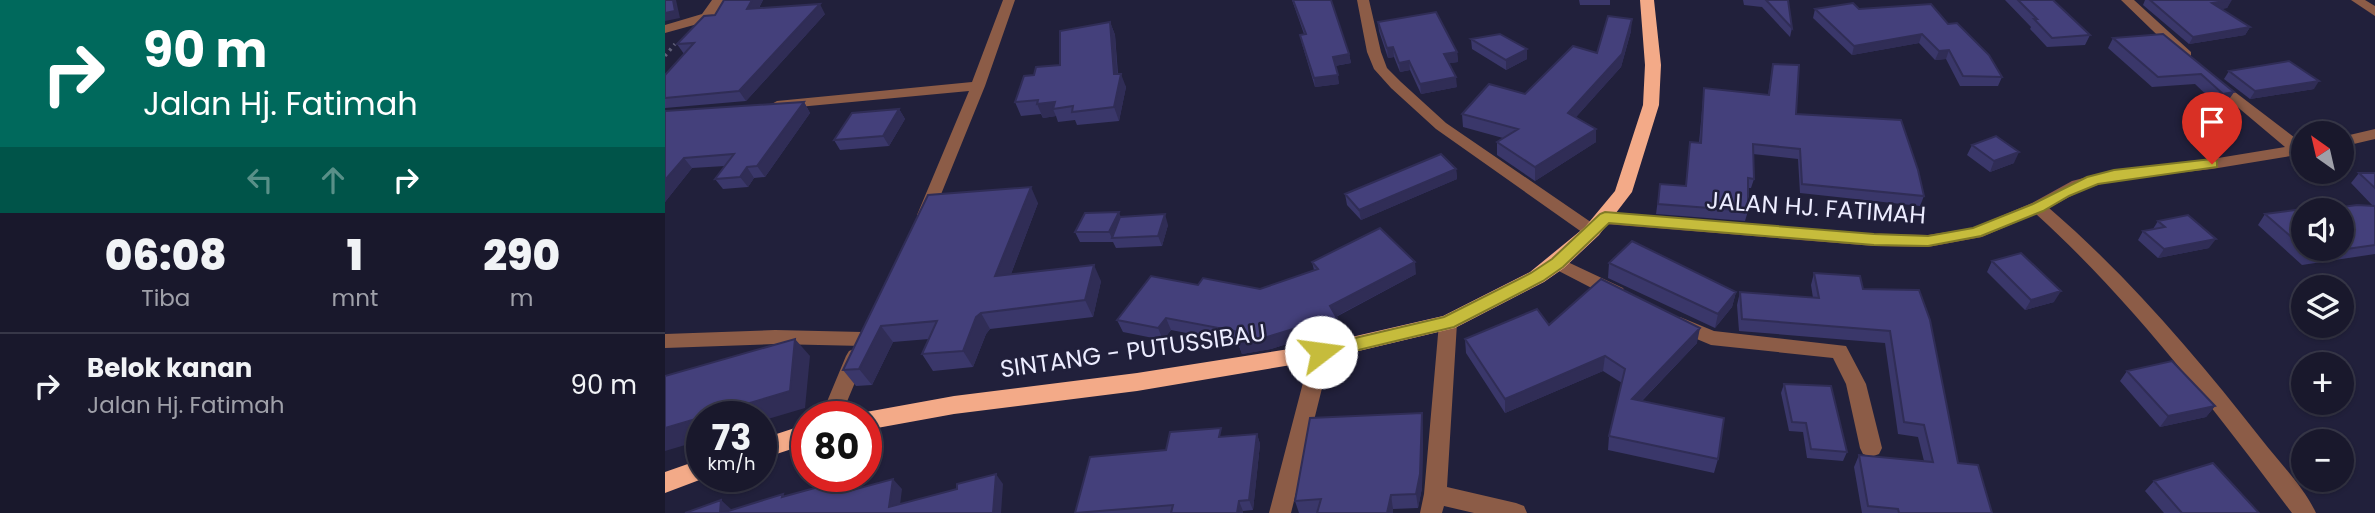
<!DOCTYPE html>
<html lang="id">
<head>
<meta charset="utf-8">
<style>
	:root { --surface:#19182c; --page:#262538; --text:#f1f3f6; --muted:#9fa0a9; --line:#373748 }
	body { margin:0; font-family:Poppins,sans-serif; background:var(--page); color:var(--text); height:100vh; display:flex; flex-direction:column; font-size:26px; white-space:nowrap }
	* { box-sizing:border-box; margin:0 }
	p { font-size:23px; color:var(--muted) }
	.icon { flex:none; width:38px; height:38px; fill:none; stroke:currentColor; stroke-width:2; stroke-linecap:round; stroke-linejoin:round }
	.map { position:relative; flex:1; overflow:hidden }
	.sheet { display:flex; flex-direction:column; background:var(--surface); width:665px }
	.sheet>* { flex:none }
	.hud { background:#00695c; color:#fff; overflow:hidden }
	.needle { width:46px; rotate:326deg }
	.fabs { position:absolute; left:1626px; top:121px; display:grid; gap:14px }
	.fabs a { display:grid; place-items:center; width:63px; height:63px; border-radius:50%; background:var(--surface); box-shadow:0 2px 5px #0004,0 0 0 2px var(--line); font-size:35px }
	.speed { position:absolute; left:21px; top:401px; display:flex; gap:14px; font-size:35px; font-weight:700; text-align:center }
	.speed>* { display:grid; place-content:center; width:91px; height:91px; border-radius:50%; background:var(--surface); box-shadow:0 2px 5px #0004,0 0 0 2px var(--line); line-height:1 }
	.speed small { font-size:18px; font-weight:400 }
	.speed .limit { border:10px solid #d22; background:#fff; color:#111 }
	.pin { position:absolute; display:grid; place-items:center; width:60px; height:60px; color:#fff; margin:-72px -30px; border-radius:50% 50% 50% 0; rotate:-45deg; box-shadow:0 0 7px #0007 }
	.pin .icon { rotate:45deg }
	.me { position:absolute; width:77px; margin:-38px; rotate:75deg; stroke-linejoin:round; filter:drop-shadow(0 0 5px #0008) }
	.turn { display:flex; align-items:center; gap:24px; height:147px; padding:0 28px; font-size:32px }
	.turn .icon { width:91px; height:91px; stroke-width:2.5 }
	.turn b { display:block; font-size:49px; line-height:60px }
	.lanes { display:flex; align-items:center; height:66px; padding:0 28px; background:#0003; justify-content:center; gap:35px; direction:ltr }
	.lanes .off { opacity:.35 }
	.eta { display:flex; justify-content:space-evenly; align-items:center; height:119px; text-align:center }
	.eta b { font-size:42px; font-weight:800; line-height:49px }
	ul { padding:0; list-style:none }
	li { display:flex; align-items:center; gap:21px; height:105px; padding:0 28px; border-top:2px solid var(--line) }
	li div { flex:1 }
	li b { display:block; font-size:26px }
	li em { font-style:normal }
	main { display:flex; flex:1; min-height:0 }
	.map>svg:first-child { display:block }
</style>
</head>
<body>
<main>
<section class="sheet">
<div class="hud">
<div class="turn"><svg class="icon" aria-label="right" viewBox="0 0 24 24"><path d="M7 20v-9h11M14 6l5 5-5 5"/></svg><div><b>90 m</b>Jalan Hj. Fatimah</div></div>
<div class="lanes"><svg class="icon off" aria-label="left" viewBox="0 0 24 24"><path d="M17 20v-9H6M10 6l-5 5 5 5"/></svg><svg class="icon off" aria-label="ahead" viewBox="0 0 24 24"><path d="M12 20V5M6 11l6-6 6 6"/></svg><svg class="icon" aria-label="right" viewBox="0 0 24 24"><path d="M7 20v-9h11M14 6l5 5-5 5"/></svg></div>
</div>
<div class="eta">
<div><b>06:08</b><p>Tiba</p></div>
<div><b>1</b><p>mnt</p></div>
<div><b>290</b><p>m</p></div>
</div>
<ul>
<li><svg class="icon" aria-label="right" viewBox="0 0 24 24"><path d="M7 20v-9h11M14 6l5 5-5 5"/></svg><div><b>Belok kanan</b><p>Jalan Hj. Fatimah</p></div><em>90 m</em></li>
</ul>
</section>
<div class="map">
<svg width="1710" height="513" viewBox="0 0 1710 513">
	<rect width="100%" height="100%" fill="#21203b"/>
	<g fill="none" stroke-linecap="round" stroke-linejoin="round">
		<path stroke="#616079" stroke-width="3.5" stroke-dasharray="2.5 4.5" stroke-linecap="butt" d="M0,56L10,44"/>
		<path fill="#8c5c47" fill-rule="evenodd" d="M47,0H59L47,20L0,33V25L37,14Z
			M338,0H350L320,86L266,219L260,221L252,215L304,91L112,109L105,105L112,101L307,82Z
			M692,0H704L716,52L722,68L736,82L781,123L933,227L936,231L933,235H921L771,129L726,88L709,69L702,52Z
			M1456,0H1469L1526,52V58H1516Z
			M1686,0H1700L1710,6V16Z
			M1549,76L1638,144V154L1547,169L1450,180L1419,189L1384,208C1464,277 1532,357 1597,440C1615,463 1639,487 1651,513H1627C1548,408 1469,303 1371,214L1317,237L1263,247L1209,246L940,224L932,218L940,212L1209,234L1263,235L1308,228L1367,203L1407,181L1449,170L1547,159L1620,147L1544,83V77Z
			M1710,129V139L1676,147V137Z
			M892,257L958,288L961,293L958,298H946L886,267L883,263Z
			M783,316L790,318L792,323L782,487L851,503L859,506L862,513H809L779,506L777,513H755L759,494L774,323L776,318Z
			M1015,317L1049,331L1181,346L1201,384L1217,448L1214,454L1206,457L1198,454L1195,448L1181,384L1168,358L1046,345L1008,329L1006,324L1008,319Z
			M110,330L198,332L205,334L208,339L205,344L198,346L110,344L0,348V334Z
			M656,345L663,347L666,352L626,513H604L646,352L649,347Z
			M191,348L198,351L201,356L176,416H156L181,356L184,351Z"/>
		<path fill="#f3aa88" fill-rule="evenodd" d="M975,0H989L996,65L994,105L967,192L934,235L899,268L879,282L790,328L656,360L472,391L289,414L201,430V416H192L201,412L289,396L472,373L656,344L778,316L865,272L920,227L950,191L978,105L980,65Z
			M142,424V444L96,459V439Z
			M37,459V476H45L0,493V472Z"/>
	</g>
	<path fill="#3a376a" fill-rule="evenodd" d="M59,0H98L94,8L160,14L81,101L0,108V75L19,54L12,44L50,15Z
		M627,0H666L684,54L686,63L670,66L674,84L650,87L637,44L635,35L639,34Z
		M914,0H945V5H915Z
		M1078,0H1123L1127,28L1125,37L1097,7L1079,5Z
		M1340,0H1388L1425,35L1420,45L1382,47L1365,29L1366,27Z
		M1480,0H1566L1562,8L1556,9L1585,27L1580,35L1524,44L1478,5Z
		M1150,9H1194L1283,24L1337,77L1333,86H1295L1281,59L1270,60L1254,43L1187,55L1148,18Z
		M445,22L450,35L453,74L461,87L454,121L412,125L410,120L393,122L391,116L378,118L376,114L356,116L350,102L369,75L395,65Z
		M713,22L792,52L793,62L784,63L792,87L756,94L745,70L735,72L729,57L723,58L714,31Z
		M966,31L956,67L911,117L931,129V142L870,181L832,155V142L838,138L798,127L797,114L860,94L932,53Z
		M1498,34L1569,92L1562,102L1551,104L1530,84L1487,87L1443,48L1448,38Z
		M806,39L862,49V59L841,70L807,49Z
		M1108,64L1131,114L1259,196L1255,206L1135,193L1133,159L1088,154L1089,179L1086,188H1083V211L1080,221L991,214L995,184L1021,186L1025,142L1034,143L1039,88L1103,95Z
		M1564,71L1649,89L1585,99L1559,79Z
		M139,102L145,113L100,177L89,178L83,187L58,189L50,179L60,166L27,168L0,202V111Z
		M234,109L240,119L224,146L175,150L169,140Z
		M1307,145L1349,163L1325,172L1302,155Z
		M791,169L792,179L696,220L682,205L680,194Z
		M1694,173H1710V254L1637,265L1593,225L1600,214L1660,206L1663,209L1692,205L1708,206L1686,183ZM1638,210H1676V248H1638Z
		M263,195L373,203L346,274L436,281L428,317L325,329L321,334L308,367L268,371L257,354L264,339L228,342L207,385L191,386L178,370Z
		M455,217L503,225L497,246L451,248L448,242H415L410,232Z
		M1493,221L1544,248L1493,258L1473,240L1478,231L1488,229Z
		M1327,261L1389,302L1360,310L1322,272Z
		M647,262L751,274L671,317L674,330L639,344L634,340L606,349L577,354L573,343L506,330L498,340L458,332L452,320L533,285L595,289L649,270Z
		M944,263L1071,292L1067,307L1050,328L943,278Z
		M1149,273L1198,289L1254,290L1293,463L1327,513H1197L1189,467L1194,455L1259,461L1253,437L1233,434L1220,343L1074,331L1072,305L1075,292L1148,298L1146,285Z
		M884,325L1032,343L977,401L1053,459L1049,473L943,450L944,436L957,383L938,371L840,413L801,353L800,339Z
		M1462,371L1550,406L1541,417L1495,427L1455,381Z
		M1119,384L1182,452L1178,461L1142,458L1138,432L1124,431L1116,393Z
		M758,427L757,488L753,508L728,509V513H634L630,501Z
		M592,434L595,444L588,510L578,511V513H413L501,450L559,436Z
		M1489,481L1594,513H1499L1480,491Z"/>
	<path fill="#302d56" d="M8,0H11L15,18L0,21V13Z
		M87,0H98L88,18L82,9Z
		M1567,0L1562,8L1543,10L1547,3Z
		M155,4L160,14L81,101L74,91Z
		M967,19L966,31L956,67L903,126V113Z
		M445,22L450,35L453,85L456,74L461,87L454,121L449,107V74Z
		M1585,27L1580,35L1524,44L1528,37Z
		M1257,34L1254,43L1187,55L1189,46Z
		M728,47L729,57L723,58L722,48Z
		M862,49V59L841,70V60Z
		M1284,50L1281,59L1270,60L1274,51Z
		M792,52L793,62L780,64L779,54Z
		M684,54L686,63L669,66L668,57Z
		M744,61L745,70L735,72L734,63Z
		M673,75L674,84L650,87L649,78Z
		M791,77L792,87L756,94L755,84Z
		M1654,81L1649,89L1585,99L1590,91Z
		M1569,92L1562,102L1551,104L1558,94Z
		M139,102L145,113L100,177L92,166Z
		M390,102L388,109L391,116L378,118L372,104Z
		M234,109L240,119L224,146L218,136Z
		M931,129V142L870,181V167Z
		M1354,152L1349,163L1325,172L1329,161Z
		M19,158L27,168L0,202V180Z
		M82,167L89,178L83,187L75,177Z
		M791,169L792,179L696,220L694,210Z
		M366,187L373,203L339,292L330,276Z
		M454,212L458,223L447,238L444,232Z
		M500,214L503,225L497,246L493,236Z
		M1551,239L1544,248L1493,258L1499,249Z
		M750,262L751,274L668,318L665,306Z
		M429,265L436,281L428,317L420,300Z
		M1396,291L1389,302L1360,310L1366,300Z
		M1071,292L1067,307L1050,328L1053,314Z
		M316,313L325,329L321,334L308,367L298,351L311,317Z
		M501,318L506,330L498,340L493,328Z
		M672,318L674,330L639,344L636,332Z
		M216,326L228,342L207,385L194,369Z
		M631,328L634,340L606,349L577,354L573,342Z
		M1035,328L1032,343L965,413L967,399Z
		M130,339L145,356L140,408L96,421V416H39Z
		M940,356L938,371L840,413V399Z
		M1550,406L1541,417L1495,427L1503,416Z
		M757,413L758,427L757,488L753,508L751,494Z
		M37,417V440L0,451V428Z
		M592,434L595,444L588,510L584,500Z
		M331,474L338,484L336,513H328Z
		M186,478L195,489L184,491Z
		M228,479L237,489L234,513L224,507Z
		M726,495L728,509V513H722Z
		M56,500L67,510V513H55Z
		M574,501L578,511V513H572Z"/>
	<path fill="#44407b" stroke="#302d56" stroke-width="2" d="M0,0H8L10,11L0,13Z
		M59,0H87L82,9L155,4L74,91L0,98V75L29,43L12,44L39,16L50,15Z
		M628,0H666L684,54L668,57L673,75L649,78L635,35L641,34Z
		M1101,0H1123L1127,28Z
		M1353,0H1388L1425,35L1387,38L1369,19H1372Z
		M1485,0H1566L1547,3L1585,27L1528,37Z
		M1188,3L1194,9L1266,4L1283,24L1292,23L1324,55L1337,77L1298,76L1284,50L1274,51L1257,34L1189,46L1150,9Z
		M771,12L792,52L779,54L791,77L755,84L744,61L734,63L728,47L722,48L713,22Z
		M943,16L967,19L957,54L903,113L931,129L870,167L832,142L853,129L797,114L824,84L860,94L908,46L932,53Z
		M445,22L449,74H456L449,107L407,112L408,106L388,109L390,102L372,104L373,100L350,102L359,76L369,75L371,67L395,65V31Z
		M835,34L862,49L841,60L806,39Z
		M1498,34L1569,92L1558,94L1536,74L1493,77L1448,38Z
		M1624,61L1654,81L1590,91L1564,71Z
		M1108,64L1134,65L1131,114L1236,120L1253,170L1259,196L1137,184L1135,149L1088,144L1089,179L1083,178V211L993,204L995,184L1021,186L1025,142L1036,143L1039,88L1104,95Z
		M139,102L92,166L82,167L75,177L50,179L69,154L19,158L0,180V111Z
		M234,109L218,136L169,140L187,113Z
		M1331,136L1354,152L1329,161L1307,145Z
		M776,154L791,169L694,210L680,194Z
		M1694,173H1710V188Z
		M366,187L330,276L429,265L420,300L316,313L311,317L298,351L257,354L272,321L216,326L194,369L178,370L263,195Z
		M1692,205L1710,206V245L1646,254L1640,248H1676V210H1638V247L1600,214L1660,206L1663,209Z
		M454,212L444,232H410L420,213Z
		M500,214L493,236L447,238L455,217Z
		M1523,215L1551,239L1499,249L1478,231L1500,227L1493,221Z
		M715,228L750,262L665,306L672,318L636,332L631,328L602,337L573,342L570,331L501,318L493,328L452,320L486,276L533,285L538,278L595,289L653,269L647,262Z
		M967,241L1071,292L1053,314L944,263Z
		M1356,253L1396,291L1366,300L1327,261Z
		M1149,273L1195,276L1198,289L1254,290L1265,320L1293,463L1313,465L1327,513H1234L1233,509L1203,506L1194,455L1268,462L1259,425L1239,422L1225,331L1077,319L1075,292L1154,298Z
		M936,279L1035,328L967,399L1059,418L1053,459L944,436L960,369L940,356L840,399L800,339L872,309L884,325Z
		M130,339L125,391L0,428V376Z
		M1507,361L1550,406L1503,416L1462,371Z
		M1119,384L1166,386L1182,452L1146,449L1141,423L1127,422Z
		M757,413L755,474L751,494L726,495L722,513H652L656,499L630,501L645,418Z
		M556,428L554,437L592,434L584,500L574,501L572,513H506L508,505L410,513L425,457L501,450L505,432Z
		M1548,463L1594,513H1517L1489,481Z
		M331,474L328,513H57L118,494L117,497L186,478L184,491L228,479L224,507L292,489V484Z
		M56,500L55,513H20Z"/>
	<path fill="#c6bc3c" stroke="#817a27" stroke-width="2" d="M1547,159L1552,161V167L1433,184L1404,196L1378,211L1316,236L1263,246L1209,245L944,223L898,267L878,281L789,327L656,359L649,357L647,352L649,348L656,346L779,317L866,273L887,259L935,214L940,212L1209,234L1263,236L1308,228L1368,204L1422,177L1449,170Z"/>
	<g text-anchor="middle" stroke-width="5" stroke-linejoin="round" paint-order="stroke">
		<g font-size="24" fill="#ececff" stroke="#21203b">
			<text transform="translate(1151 208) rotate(4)" y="8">JALAN HJ. FATIMAH</text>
			<text transform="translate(468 351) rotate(-8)" y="8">SINTANG - PUTUSSIBAU</text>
		</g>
	</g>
</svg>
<div class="fabs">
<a><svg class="needle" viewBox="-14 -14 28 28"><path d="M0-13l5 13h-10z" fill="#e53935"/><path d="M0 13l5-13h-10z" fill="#9fa0a9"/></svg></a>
<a><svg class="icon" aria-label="sound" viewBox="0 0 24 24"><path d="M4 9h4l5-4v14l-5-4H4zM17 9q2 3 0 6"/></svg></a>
<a><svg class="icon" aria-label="layers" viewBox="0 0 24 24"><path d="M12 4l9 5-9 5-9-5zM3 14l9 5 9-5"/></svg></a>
<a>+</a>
<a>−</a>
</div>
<div class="speed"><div>73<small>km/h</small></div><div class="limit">80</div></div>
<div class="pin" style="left:1547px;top:164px;background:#d93025"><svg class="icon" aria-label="arrive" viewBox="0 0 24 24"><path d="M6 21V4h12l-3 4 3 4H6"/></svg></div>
<svg class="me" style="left:656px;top:352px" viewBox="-20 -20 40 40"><circle r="19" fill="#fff"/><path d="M0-13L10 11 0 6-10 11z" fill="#c6bc3c"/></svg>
</div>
</main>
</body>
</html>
